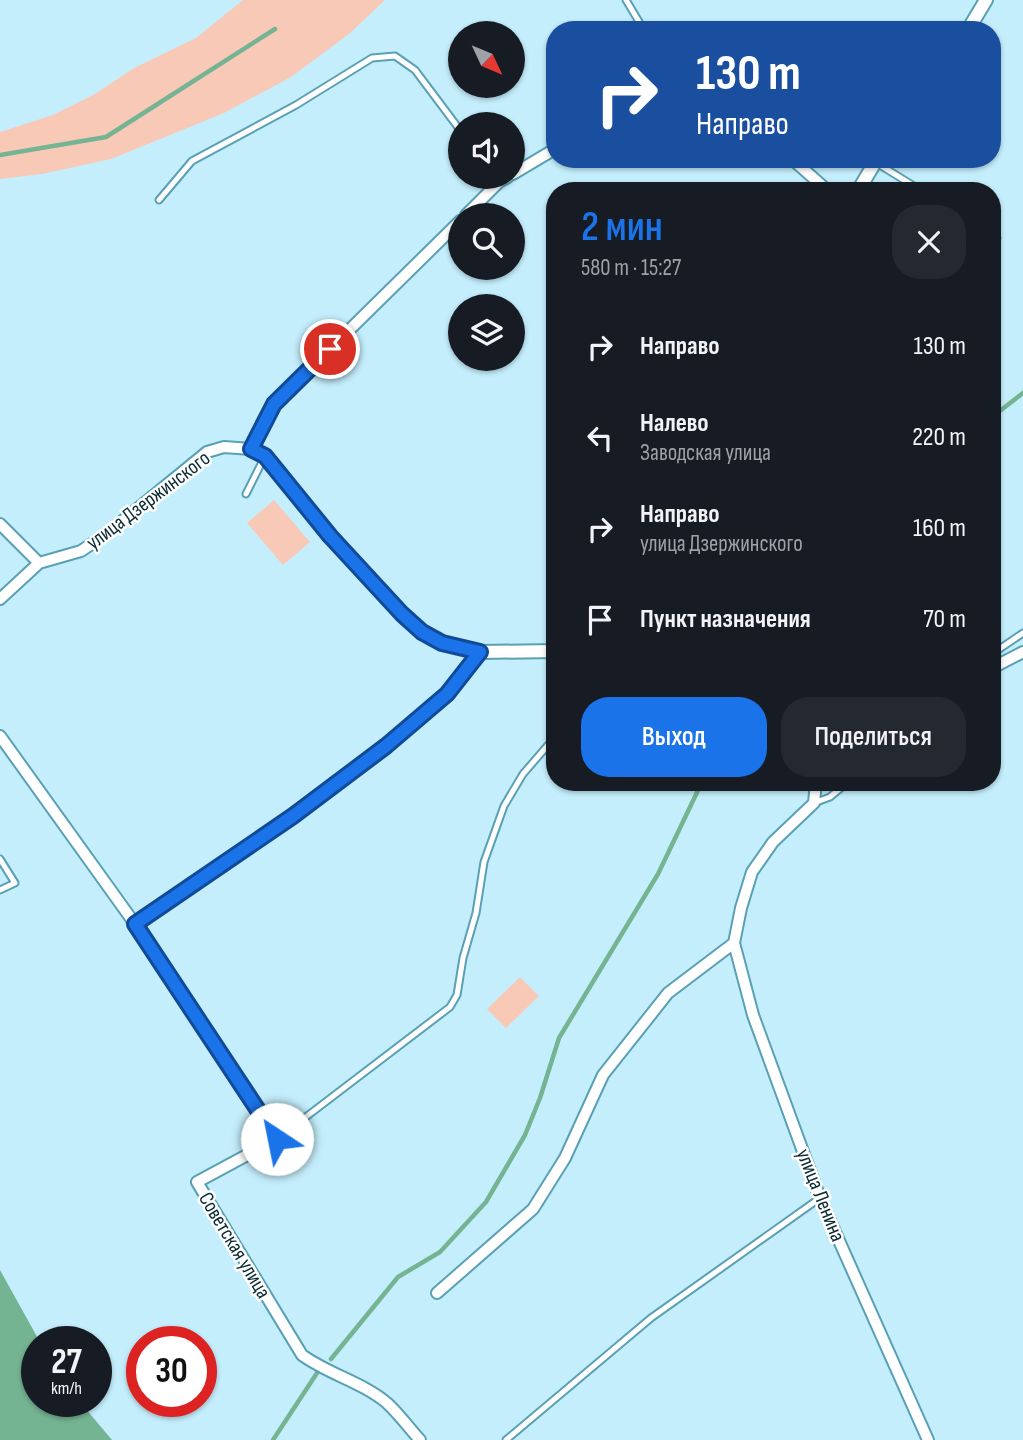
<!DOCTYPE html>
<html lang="ru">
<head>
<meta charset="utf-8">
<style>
	:root { --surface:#171b24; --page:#242831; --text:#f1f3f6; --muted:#9ea1a6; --accent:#1a73e8 }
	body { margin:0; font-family:"Sofia Sans Condensed",sans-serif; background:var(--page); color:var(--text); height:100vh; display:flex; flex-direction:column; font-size:26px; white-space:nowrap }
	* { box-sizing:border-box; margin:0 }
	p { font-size:23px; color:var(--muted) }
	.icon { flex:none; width:38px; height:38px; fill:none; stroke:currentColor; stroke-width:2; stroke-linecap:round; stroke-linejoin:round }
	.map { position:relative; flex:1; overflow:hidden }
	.details { position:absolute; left:546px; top:182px; width:455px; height:609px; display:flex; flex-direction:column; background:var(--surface); border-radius:28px; box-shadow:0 2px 5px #0004 }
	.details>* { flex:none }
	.hud { position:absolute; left:546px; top:21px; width:455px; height:147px; border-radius:28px; box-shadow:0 2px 5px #0004; background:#1a4fa0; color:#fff; overflow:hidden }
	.needle { width:46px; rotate:134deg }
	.tools { position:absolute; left:448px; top:21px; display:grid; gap:14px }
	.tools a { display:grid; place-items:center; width:77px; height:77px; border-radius:50%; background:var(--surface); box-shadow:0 2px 5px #0004; font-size:35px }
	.speed { position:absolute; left:21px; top:1326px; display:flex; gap:14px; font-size:35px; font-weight:700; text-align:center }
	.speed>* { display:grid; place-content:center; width:91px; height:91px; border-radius:50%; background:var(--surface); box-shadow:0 2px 5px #0004; line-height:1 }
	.speed small { font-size:18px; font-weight:400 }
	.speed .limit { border:10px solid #d22; background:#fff; color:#111 }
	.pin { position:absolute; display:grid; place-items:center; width:60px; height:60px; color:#fff; margin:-30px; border:4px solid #fff; border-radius:50%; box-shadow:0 2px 7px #0007 }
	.me { position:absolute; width:77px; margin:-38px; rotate:326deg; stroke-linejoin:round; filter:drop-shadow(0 0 5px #0008) }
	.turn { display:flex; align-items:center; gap:24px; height:147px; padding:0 35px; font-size:32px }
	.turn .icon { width:91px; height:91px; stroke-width:2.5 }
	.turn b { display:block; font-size:49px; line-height:60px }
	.round { display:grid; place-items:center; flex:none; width:74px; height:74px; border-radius:28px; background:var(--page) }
	.summary { display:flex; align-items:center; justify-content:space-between; height:119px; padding:0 35px }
	h1 { font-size:42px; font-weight:600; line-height:52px; color:var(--accent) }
	.primary-button { display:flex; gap:14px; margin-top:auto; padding:14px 35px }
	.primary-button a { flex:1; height:80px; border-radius:28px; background:var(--accent); color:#fff; font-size:28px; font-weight:600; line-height:80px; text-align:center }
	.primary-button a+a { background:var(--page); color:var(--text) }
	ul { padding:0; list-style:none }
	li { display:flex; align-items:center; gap:21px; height:91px; padding:0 35px }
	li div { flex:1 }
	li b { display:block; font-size:26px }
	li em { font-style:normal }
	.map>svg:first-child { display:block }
</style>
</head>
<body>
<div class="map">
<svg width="1023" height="1440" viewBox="0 0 1023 1440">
	<rect width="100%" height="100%" fill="#c4eefc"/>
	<path fill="#f9c9b8" d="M243,0H385L349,34L291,77L224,113L111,159L42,174L0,179V132L53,115L95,94L134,68L196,38Z
		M274,500L310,542L283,565L247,523Z
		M520,977L539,996L506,1028L487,1009Z"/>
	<path fill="#75b492" d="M0,1270L40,1342H37V1402H80L112,1440H0Z"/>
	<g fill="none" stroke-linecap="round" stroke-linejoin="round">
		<path stroke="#75b492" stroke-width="4.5" d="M0,155L106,137L275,29
			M992,417L1023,393
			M331,1359L398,1277L440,1252L486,1202L525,1135L540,1098L559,1038L658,874L702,782
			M273,1440L317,1373"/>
		<defs>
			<path id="service" d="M626,0L644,30
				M875,162L922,191
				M159,200L192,161L296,105L372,58L395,56L415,70L460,130
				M992,235L997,238
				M246,494L265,456
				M992,654L1023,633
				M814,803L830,797L848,782
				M0,859L15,883L0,890
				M135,924L293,815L386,746L447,694L480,652
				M277,1139L450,1007L457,995L463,958L476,913L484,862L504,806L523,774L555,737
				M506,1440L651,1318L820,1198"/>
			<path id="minor" d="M792,159L828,191
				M513,174L555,149
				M466,215L499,182L508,177
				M0,524L39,563
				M0,599L39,563L81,551L109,532L207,452L224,447L251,449L274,404L460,221
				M992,668L1023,652
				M0,736L135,924L277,1139L197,1182L302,1355C328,1374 362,1382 387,1403C399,1414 409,1428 420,1440
				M816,782L814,803L773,842L752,872L741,908L734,943L753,1015L820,1198L928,1440
				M437,1293L533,1209L565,1158L603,1075L668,993L734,943"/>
			<path id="tertiary" d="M968,30L986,0
				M858,191L877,159
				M251,449L265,456L330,535L402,615L422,632L442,643L480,652L555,651"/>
		</defs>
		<use href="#service" stroke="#59a0b5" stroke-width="9"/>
		<use href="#minor" stroke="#59a0b5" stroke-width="14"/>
		<use href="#tertiary" stroke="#59a0b5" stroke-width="16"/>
		<use href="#service" stroke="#fff" stroke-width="5"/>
		<use href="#minor" stroke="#fff" stroke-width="10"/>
		<use href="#tertiary" stroke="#fff" stroke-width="12"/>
	</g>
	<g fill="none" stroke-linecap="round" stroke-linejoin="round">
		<defs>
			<path id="route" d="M277,1139L135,924L293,816L386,746L447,694L480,652L442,643L422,632L402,614L330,536L265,456L251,449L274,404L330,349"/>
		</defs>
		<use href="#route" stroke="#114b97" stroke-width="18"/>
		<use href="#route" stroke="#1a73e8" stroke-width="12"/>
	</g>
	<g text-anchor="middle" stroke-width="5" stroke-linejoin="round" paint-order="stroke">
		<g font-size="21" fill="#0b2a32" stroke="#fff">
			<text transform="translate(148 500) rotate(-37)" y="7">улица Дзержинского</text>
			<text transform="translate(821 1195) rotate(68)" y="7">улица Ленина</text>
			<text transform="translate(235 1245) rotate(59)" y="7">Советская улица</text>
		</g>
	</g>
</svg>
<div class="tools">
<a><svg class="needle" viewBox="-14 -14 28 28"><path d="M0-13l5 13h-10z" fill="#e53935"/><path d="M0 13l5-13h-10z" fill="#9ea1a6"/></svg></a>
<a><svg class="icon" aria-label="sound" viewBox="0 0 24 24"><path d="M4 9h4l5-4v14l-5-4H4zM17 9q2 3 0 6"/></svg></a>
<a><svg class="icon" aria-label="search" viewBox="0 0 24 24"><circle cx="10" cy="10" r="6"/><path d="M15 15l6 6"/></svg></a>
<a><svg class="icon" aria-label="layers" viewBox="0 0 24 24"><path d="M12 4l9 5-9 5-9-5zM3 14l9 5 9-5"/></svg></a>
</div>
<div class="speed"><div>27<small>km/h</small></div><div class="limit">30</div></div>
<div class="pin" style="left:330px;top:349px;background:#d93025"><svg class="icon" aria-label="arrive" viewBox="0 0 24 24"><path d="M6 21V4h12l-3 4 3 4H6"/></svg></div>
<svg class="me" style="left:277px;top:1139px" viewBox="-20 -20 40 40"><circle r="19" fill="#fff"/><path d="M0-13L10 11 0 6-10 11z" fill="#1a73e8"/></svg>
<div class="hud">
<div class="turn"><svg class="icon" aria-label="right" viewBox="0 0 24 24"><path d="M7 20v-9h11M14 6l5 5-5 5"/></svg><div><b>130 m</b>Направо</div></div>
</div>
<section class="details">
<div class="summary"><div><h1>2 мин</h1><p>580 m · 15:27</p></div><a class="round"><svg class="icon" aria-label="close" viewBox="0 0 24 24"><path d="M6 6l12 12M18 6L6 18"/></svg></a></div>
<ul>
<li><svg class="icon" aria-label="right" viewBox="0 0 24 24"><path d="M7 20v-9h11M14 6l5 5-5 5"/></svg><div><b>Направо</b></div><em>130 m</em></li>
<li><svg class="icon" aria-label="left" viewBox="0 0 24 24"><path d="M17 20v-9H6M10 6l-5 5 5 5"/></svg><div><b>Налево</b><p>Заводская улица</p></div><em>220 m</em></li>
<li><svg class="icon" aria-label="right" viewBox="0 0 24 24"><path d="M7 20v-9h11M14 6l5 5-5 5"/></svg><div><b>Направо</b><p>улица Дзержинского</p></div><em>160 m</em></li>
<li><svg class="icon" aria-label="arrive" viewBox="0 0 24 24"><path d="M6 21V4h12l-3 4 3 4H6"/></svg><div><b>Пункт назначения</b></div><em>70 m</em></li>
</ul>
<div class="primary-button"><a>Выход</a><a>Поделиться</a></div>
</section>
</div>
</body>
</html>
